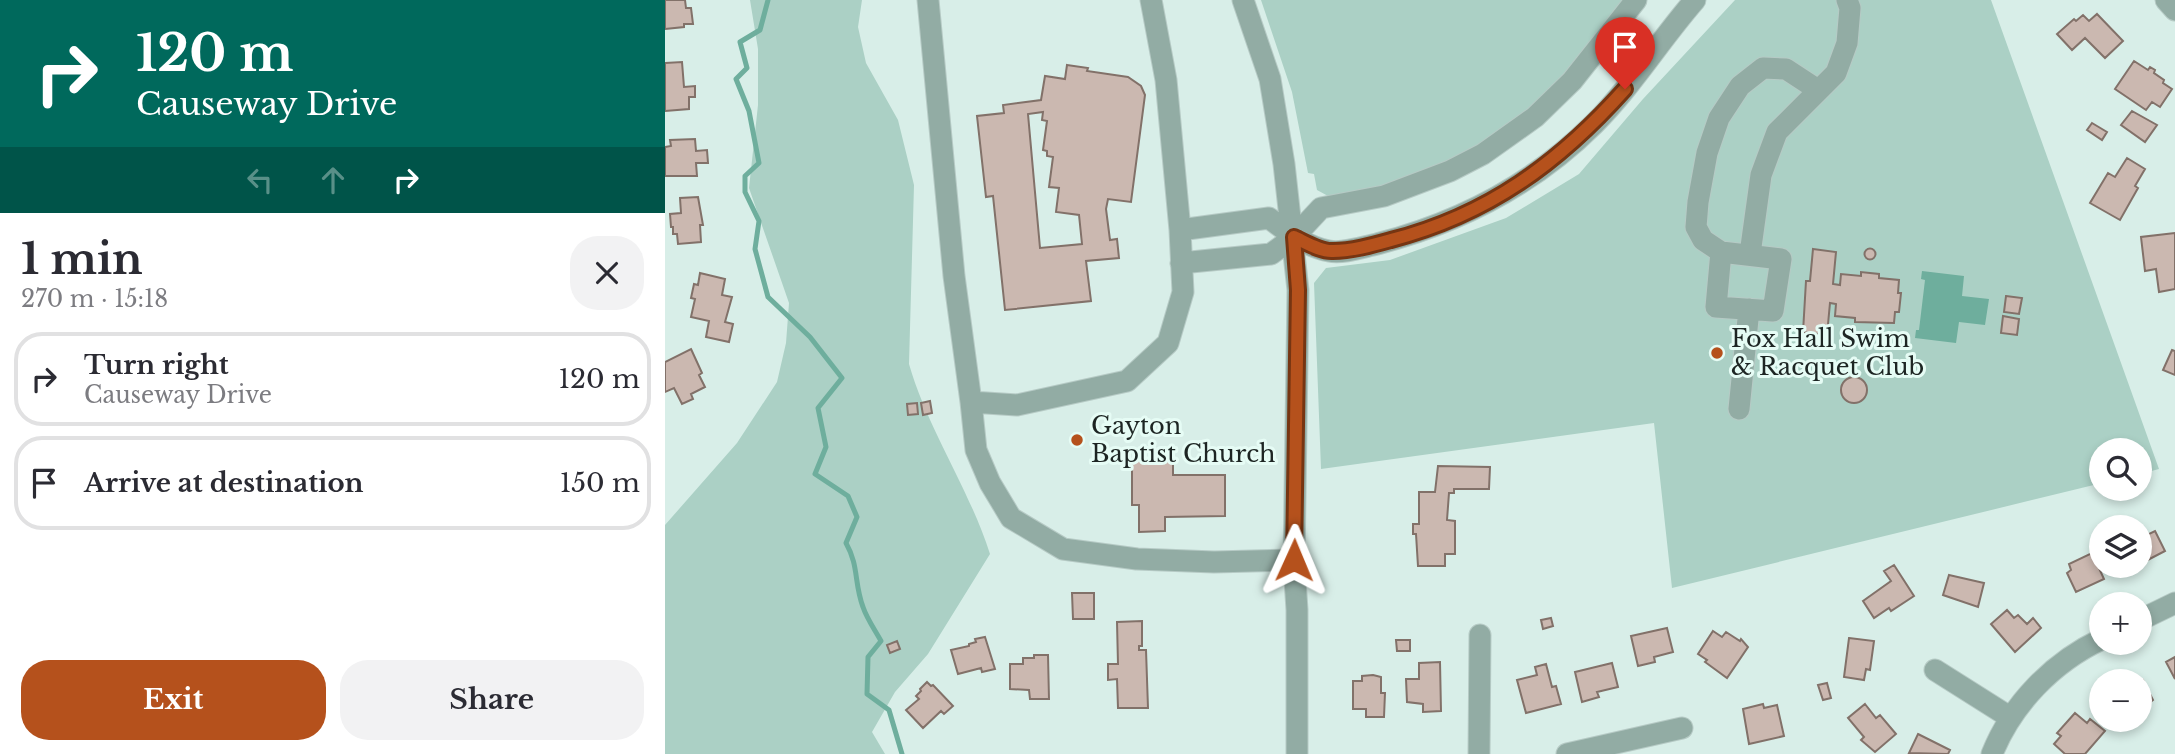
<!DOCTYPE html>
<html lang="en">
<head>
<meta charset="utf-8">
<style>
	:root { --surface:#fff; --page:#f2f2f3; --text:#2b2b33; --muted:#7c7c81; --line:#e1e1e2; --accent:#b5511c }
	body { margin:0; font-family:"Libre Baskerville",serif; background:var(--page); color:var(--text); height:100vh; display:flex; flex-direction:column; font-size:26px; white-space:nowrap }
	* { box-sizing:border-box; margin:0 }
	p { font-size:23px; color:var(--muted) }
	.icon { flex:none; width:38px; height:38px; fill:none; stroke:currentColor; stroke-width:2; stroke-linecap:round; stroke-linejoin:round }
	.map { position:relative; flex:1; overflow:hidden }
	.sheet { display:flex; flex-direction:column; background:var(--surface); width:665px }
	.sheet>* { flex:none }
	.hud { background:#00695c; color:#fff; overflow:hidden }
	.fabs { position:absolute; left:1424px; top:438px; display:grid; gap:14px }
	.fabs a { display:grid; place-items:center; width:63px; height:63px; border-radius:50%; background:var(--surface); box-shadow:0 4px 10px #0003; font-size:35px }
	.pin { position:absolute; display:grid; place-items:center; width:60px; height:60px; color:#fff; margin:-72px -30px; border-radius:50% 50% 50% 0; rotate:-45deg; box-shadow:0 0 7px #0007 }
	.pin .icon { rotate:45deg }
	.me { position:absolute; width:77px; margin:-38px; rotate:1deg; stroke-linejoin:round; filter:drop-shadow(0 0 5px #0008) }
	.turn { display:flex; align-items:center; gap:24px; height:147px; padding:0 21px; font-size:32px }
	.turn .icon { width:91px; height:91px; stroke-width:2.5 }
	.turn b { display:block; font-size:49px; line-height:60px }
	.lanes { display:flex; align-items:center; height:66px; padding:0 21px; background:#0003; justify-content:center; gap:35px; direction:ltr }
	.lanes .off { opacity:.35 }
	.round { display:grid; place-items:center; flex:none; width:74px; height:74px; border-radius:28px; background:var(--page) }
	.overview { display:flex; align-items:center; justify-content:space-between; height:119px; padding:0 21px }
	h1 { font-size:42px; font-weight:800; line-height:52px }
	.action { display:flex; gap:14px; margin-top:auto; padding:14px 21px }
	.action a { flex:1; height:80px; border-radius:28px; background:var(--accent); color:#fff; font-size:28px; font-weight:800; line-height:80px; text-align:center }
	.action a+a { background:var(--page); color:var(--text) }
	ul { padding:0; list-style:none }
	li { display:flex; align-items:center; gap:21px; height:94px; margin:0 14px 10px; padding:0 7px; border:4px solid var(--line); border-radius:28px }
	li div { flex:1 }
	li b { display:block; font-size:26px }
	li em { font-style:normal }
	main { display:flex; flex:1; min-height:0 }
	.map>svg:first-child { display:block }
</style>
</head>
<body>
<main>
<section class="sheet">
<div class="hud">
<div class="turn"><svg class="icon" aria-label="right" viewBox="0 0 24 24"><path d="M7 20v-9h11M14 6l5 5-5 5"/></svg><div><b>120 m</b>Causeway Drive</div></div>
<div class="lanes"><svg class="icon off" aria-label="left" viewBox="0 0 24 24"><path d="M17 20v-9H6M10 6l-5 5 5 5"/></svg><svg class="icon off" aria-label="ahead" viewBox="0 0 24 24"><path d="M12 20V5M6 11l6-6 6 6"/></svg><svg class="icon" aria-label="right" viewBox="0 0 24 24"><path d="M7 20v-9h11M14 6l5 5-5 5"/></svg></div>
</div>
<div class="overview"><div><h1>1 min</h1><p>270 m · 15:18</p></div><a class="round"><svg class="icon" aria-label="close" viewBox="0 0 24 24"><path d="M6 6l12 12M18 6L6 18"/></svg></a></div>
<ul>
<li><svg class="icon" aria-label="right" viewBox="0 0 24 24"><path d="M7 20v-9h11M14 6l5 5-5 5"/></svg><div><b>Turn right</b><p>Causeway Drive</p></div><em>120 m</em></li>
<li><svg class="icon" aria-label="arrive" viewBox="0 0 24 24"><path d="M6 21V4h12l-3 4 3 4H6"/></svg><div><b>Arrive at destination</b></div><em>150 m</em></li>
</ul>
<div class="action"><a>Exit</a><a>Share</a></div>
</section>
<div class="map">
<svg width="1510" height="754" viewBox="0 0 1510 754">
	<rect width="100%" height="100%" fill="#d8eee8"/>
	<path fill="#abd0c5" d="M85,0H197L193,27L201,63L233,120L249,185L244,364C263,430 304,488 325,554L263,654L230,692L207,732L220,754H0V525L72,443L112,382L121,343L124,303L84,188L93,105V49Z
		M596,0H964L905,76L845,128L771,171L718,188L663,196L652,190L649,174L643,173L627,92Z
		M1070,0H1326L1494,469L1475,474V450H1437V483L1007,588L989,423L656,469L649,283L661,268L725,260L841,218L914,174L978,99Z"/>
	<path fill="#6eae9d" d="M1257,271L1299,276L1297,296L1324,299L1320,325L1294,322L1291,343L1250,338L1251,330H1254L1260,280L1256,279Z"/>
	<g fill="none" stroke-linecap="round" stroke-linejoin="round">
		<path stroke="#6eae9d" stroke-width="5" d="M103,0L95,30L75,42L82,68L71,79L84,111L94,163L80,176V192L94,221L90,249L103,297L145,337L177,378L153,408L161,447L150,474L183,496L192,517L181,543C194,566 189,583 198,607C202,619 210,630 216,641L203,657L202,694L224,710L237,754"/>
	</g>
	<path fill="#cbb8b0" stroke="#827169" stroke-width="2" fill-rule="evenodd" d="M0,0H20L21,8H26L28,24H19V27L0,29Z
		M1432,14L1458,41L1440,58L1420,38L1407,50L1392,34L1409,19L1411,21L1418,15L1424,21Z
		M1469,61L1483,70L1485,67L1490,70L1489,73L1499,80L1498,83L1507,89L1495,107L1487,102L1481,110L1450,89Z
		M17,62L19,87L30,86V97H24V109L0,111V63Z
		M402,65L423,68L422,71L463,77L476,86L480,95L466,202L443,199L441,209L445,240L452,239L454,258L421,261L426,301L340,310L328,196L321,197L312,116L339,113L338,105L376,100L380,76L400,79ZM378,112L377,120L382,121L378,150L382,151V156L388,157L384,187L394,188L391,212L414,215L417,244L375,248L363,114Z
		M1467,111L1492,125L1480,142L1456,125Z
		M1427,123L1442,132L1437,140L1422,130Z
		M30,139L31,151L42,150L43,163H31L32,176H0V147L6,146L5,140Z
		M1462,158L1480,169L1470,186L1473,188L1455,220L1425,203L1443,173L1450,177Z
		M33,197L38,225H35L36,242L13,244L12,234H8V227H6L5,214L16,213L15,198Z
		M1510,233V289L1494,292L1491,269L1480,271L1476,237Z
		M1199.5 254a5.5 5.5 0 1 1 11 0a5.5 5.5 0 1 1-11 0Z
		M1148,249L1171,252L1168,284L1175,285L1176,274L1196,276V272L1214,274V278L1234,280L1233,293H1236L1234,312H1230L1229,323L1190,322V318L1170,316L1171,304L1165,303L1162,335L1138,332L1141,281H1145Z
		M35,273L60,279L57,295L67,297L60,322L68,324L64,342L41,337L44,321L26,317L30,299L26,298L29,284L33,285Z
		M1341,296L1357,298L1354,314L1339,312Z
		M1338,316L1354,319L1352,335L1336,333Z
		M26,349L37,373L34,375L40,387L26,394L28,399L17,404L9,388L0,392V362Z
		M1507,350L1510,351V375L1498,370Z
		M1176 390a13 13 0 1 1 26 0a13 13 0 1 1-26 0Z
		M265,401L267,413L258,415L256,403Z
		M252,403L253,414L243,415L242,404Z
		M467,459H508V475H560V516L500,517V531L474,532V505H467Z
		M773,466L825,467L824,489H789V493H784L782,520L790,521V554H780V566H753L751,534H748V524H754V492H770Z
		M1490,531L1500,551L1475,564V532L1478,537Z
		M1427,553L1439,579L1411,592L1402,573L1406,570L1404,564Z
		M1229,565L1249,596L1226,611L1224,608L1209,618L1198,601L1226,581L1219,571Z
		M1284,575L1319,583L1313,607L1278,595Z
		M407,593H429V619H408Z
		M1342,610L1349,618L1353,615L1362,624L1368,618L1376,628L1350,652L1326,624Z
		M886,618L888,626L878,629L876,620Z
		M477,621V646H474V650H481L483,708H453L452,679L443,680V664H453L452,622Z
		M1002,628L1008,652L989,657L990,662L973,666L966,636Z
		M1048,631L1057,637L1061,632L1075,641L1076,639L1083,647L1062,678L1040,662L1042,660L1033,654Z
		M320,637L330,669L317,672L316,668L293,674L286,650L304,646V644L311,642L310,639Z
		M1184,638L1209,641L1205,670L1201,669L1199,680L1179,677Z
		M731,640H745V651H732Z
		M232,641L235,649L225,653L222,645Z
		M369,655H383L384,699H365L364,690L345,689V664H358V658H369Z
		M1510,657V679L1501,662Z
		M775,662L776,711L758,712V704L742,702L741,679H754V663Z
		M947,663L953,687L932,692L934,697L917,702L910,672Z
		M881,664L887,687L891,686L896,704L861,713L852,680L872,675L870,667Z
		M708,675L716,677V693H720L719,717H701V709H688V681H697V676Z
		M1478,680L1488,700L1475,710V681Z
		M262,682L266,686L268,685L288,706L279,714L276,711L258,728L241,710L254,699L251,696L256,691L255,689Z
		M1162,683L1166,698L1158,700L1153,685Z
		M1098,704L1099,708L1112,705L1119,736L1084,744L1078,709Z
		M1200,704L1211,718L1215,715L1231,734L1210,752L1196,740L1199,737L1183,718Z
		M1410,713L1422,723L1425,719L1440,731L1420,754H1400L1389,744L1396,736L1392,733Z
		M1253,734L1285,750L1283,754L1244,753Z"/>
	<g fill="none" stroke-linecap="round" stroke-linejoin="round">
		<defs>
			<path id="minor" d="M263,0L289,276L306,402L352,405L462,381L503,343L518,292L515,230L501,80L486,0
				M578,0L605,79L619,164L633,290L629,564L632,610V754
				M1501,0L1510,10
				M515,230L604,218C622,232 642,247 664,251C678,254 698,247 712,244C793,223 869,184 929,124C967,86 995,40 1030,0
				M1056,252L1038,240L1031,227L1033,202L1042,153L1054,118L1075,86L1098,68L1121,69L1153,90
				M1056,252L1116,259L1108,311L1051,307Z
				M1085,254L1096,175L1112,132L1171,73L1182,43L1185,8L1182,0
				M516,263L606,254L629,237L656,208L719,196L785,171L818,154L870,117L907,81L971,0
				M306,402L311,450L325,483L346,518L398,549L472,559L549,562L629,560
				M1074,409L1084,309
				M1475,620L1510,603
				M1270,670L1346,718
				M814,754L815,635
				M902,754L1017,728
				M1327,754C1347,704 1388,662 1437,639"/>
		</defs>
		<use href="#minor" stroke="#b6cac5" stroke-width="23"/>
		<use href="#minor" stroke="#92aca4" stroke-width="21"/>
	</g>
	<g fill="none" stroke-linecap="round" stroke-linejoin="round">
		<defs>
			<path id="route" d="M629,560L633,290L629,237C640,242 656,252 668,251C687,251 708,245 726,240C823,215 894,163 960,89"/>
		</defs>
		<use href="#route" stroke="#763512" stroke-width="18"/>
		<use href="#route" stroke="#b5511c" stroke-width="12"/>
	</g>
	<g fill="#b5511c" stroke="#e6fcf5" stroke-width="2.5">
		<circle cx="1052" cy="353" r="7"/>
		<circle cx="412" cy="440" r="7"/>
	</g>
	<g text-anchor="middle" stroke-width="6" stroke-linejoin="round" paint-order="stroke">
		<g font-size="24" fill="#1d2523" stroke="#e6fcf5" text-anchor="start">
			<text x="1066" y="347">Fox Hall Swim<tspan x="1066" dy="28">&amp; Racquet Club</tspan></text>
			<text x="426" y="434">Gayton<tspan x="426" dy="28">Baptist Church</tspan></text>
		</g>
	</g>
</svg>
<div class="fabs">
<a><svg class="icon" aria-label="search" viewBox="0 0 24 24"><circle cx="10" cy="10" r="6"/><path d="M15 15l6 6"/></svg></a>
<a><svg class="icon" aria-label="layers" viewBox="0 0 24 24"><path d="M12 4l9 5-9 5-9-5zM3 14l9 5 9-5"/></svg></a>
<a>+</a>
<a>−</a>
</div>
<div class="pin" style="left:960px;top:89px;background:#d93025"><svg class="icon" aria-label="arrive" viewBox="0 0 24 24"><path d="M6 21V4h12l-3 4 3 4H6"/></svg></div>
<svg class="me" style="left:629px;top:560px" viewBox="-20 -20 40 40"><path d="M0-17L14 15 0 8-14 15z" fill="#b5511c" stroke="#fff" stroke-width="4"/></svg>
</div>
</main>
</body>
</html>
